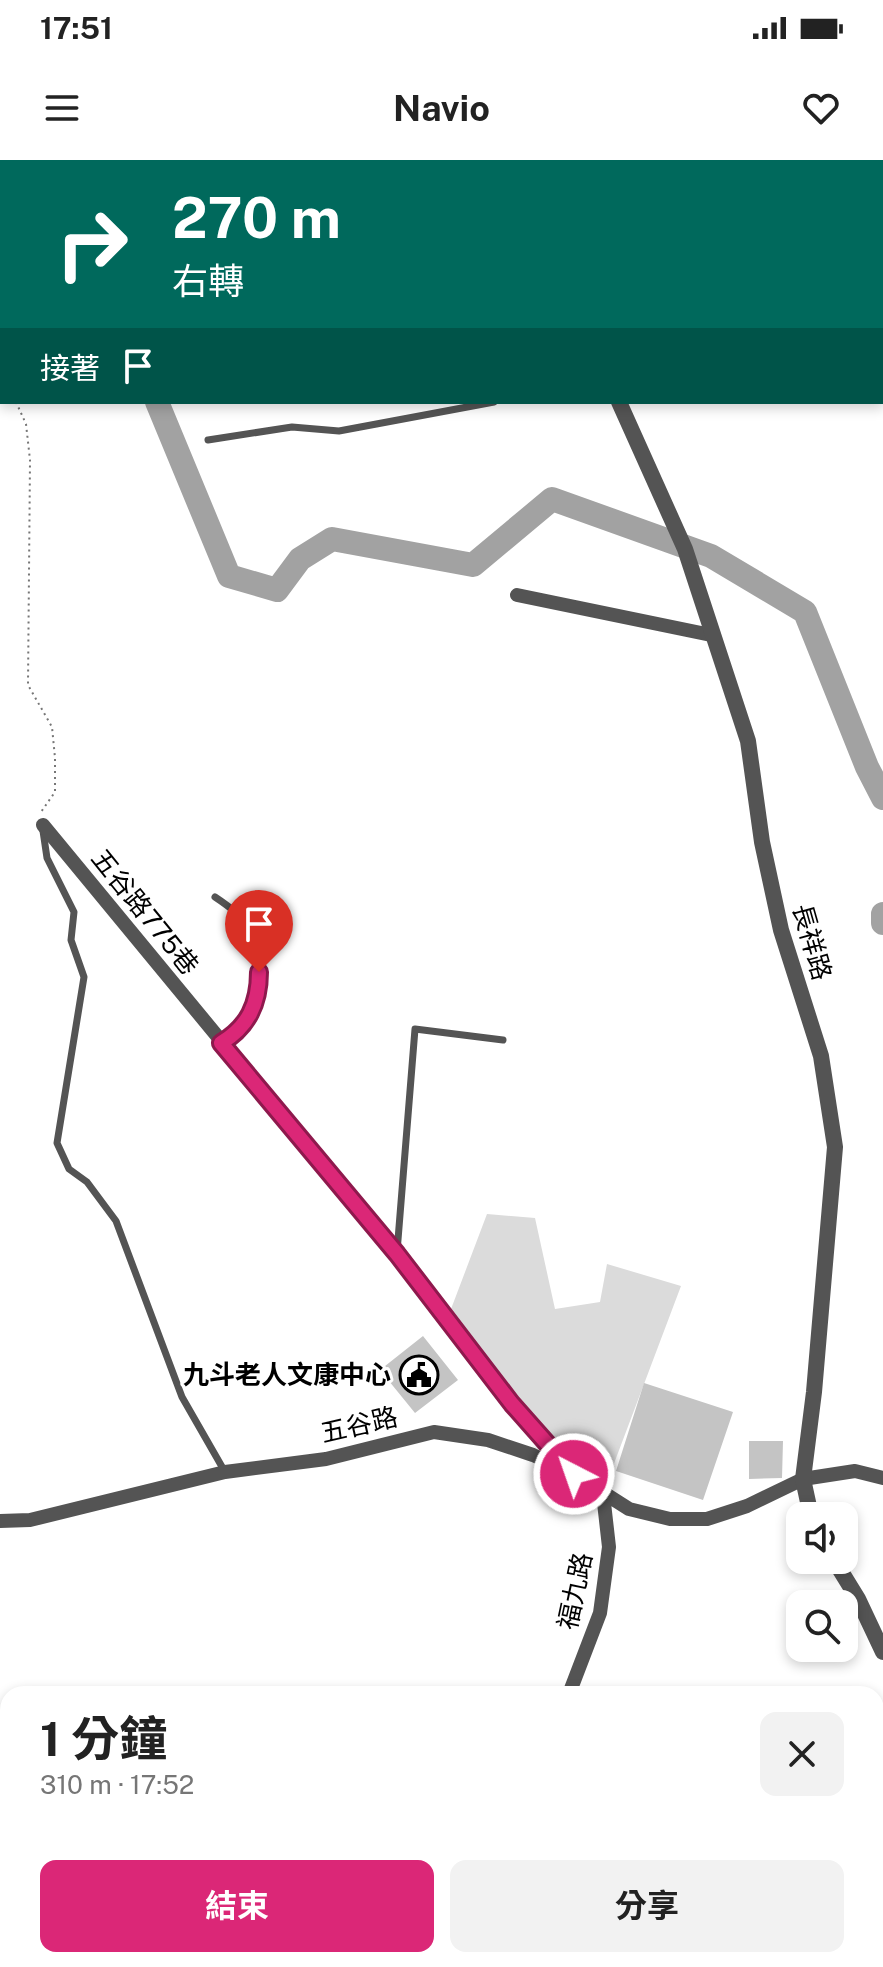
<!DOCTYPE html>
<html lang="zh-TW">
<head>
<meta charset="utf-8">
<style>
	:root { --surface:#fff; --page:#f2f2f2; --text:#222; --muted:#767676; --accent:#db2777 }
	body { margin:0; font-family:"Public Sans","Noto Sans TC",sans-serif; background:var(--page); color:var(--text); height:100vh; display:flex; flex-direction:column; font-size:30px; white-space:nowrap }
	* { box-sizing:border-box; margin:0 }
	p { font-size:26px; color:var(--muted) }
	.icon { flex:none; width:44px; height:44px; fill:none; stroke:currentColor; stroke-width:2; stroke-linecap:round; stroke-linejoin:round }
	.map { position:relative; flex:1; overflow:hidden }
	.details { position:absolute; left:0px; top:1526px; width:884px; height:282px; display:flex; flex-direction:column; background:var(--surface); border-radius:24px 24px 0 0; box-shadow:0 4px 12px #0003 }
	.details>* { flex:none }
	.top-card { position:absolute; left:0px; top:0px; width:884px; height:244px; box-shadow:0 4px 12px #0003; background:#00695c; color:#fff; overflow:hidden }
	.buttons { position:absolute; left:786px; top:1342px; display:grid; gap:16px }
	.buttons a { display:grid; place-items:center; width:72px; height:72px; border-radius:16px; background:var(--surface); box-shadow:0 4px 12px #0003; font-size:40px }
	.pin { position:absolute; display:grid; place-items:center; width:68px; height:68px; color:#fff; margin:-82px -34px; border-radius:50% 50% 50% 0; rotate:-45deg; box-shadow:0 0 8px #0007 }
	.pin .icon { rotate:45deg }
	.me { position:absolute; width:88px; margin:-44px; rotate:319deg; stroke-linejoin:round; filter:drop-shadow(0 0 6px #0008) }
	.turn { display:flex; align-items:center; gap:28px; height:168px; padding:0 40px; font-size:36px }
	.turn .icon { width:104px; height:104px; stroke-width:2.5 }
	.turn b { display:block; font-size:56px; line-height:68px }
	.then { display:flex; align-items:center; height:76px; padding:0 40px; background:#0003; gap:16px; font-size:30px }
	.round { display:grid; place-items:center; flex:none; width:84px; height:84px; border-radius:16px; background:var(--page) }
	.headline { display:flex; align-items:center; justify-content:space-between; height:136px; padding:0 40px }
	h1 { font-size:48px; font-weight:700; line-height:60px }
	.button { display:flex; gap:16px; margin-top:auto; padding:16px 40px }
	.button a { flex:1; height:92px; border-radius:16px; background:var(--accent); color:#fff; font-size:32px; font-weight:700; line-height:92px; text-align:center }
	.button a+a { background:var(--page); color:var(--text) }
	.status { display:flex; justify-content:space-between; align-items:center; height:56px; padding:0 40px; background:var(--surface); direction:ltr }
	.status svg { height:22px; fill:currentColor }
	header { display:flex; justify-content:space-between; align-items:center; height:104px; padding:0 40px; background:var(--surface); font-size:36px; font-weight:700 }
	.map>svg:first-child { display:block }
</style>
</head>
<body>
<div class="status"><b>17:51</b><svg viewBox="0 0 49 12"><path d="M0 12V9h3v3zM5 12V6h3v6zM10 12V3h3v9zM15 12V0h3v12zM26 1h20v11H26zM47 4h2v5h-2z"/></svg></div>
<header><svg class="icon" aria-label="menu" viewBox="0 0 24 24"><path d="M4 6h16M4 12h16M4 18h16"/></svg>Navio<svg class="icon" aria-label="heart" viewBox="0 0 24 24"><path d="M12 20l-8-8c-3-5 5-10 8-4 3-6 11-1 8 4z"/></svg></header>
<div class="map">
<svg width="883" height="1807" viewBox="0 0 883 1807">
	<rect width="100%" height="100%" fill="#fff"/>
	<path fill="#dbdbdb" d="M487,1054L535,1058L555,1149L600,1142L607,1104L681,1126L604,1330L568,1297L448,1157Z"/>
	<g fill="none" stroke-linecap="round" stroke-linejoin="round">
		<path stroke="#a2a2a2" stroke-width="14" d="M104,2L106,0
			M0,92L2,90"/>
		<path stroke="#a2a2a2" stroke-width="24" d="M0,68L2,69
			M157,242L229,416L277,430L300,399L332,379L473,405L552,339L711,396L805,452L867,607L883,638
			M883,754V763"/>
	</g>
	<path fill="#c4c4c4" d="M423,1176L458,1220L415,1253L380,1210Z
		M644,1223L733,1252L703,1340L616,1311Z
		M749,1281H783L782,1318L749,1319Z"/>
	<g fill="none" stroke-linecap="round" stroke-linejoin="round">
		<path stroke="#767676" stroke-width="2" stroke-dasharray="2 4" stroke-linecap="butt" d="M0,220L2,223
			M16,242L26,264L30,300L28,525L52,567L55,598V632L41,652
			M0,1710V1806"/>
		<path stroke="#545454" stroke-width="7" d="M208,280L292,267L339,271L494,242
			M43,671L47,698L74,752L71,780L84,817L57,983L69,1009L87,1022L116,1061L182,1237L225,1312
			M215,737C227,745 240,754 249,766C267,790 262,852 240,872C235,876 228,879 223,882
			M397,1092L415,869L503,880"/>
		<path stroke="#545454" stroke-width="14" d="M124,2L126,0
			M386,2L389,0
			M0,109L2,107
			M517,435L711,475
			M43,665L397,1094L512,1244L568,1308
			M0,1361L30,1360L225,1312L326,1299L434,1272L488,1280L533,1295L574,1314L629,1349L670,1359H707L747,1346L803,1319L855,1311L883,1318
			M569,1534L600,1453L609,1387L603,1334
			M203,1807L206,1800"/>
		<path stroke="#545454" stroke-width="16" d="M546,0L547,2
			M619,242L685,389L748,581L762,682L781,770L821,896L835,987L814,1232L803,1319L811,1356
			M834,1400L858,1439L883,1492"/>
	</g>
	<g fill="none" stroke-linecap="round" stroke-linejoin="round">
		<defs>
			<path id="route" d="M259,812C259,844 248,867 221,883L397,1094L512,1244L574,1314"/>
		</defs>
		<use href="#route" stroke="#8e194d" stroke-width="20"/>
		<use href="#route" stroke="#db2777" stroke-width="14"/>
	</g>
	<defs>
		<symbol id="civic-ring" viewBox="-11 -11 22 22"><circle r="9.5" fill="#fff" stroke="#000" stroke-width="1.5"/><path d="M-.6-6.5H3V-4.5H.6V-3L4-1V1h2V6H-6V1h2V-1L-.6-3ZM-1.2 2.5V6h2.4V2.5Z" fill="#000"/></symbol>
	</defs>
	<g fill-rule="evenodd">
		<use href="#civic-ring" x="397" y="1193" width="44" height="44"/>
	</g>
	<g text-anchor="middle" stroke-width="6" stroke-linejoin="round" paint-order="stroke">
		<g font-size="26" fill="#000" stroke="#fff">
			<text transform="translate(145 752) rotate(51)" y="9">五谷路775巷</text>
			<text transform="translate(812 782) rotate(74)" y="9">長祥路</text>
			<text transform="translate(359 1265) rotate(-13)" y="9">五谷路</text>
			<text transform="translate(575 1431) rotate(-78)" y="9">福九路</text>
		</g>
		<g font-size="26" font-weight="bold" fill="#000" stroke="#fff" text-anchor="end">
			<text x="391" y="1224">九斗老人文康中心</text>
		</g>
	</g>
</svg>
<div class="buttons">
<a><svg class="icon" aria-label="sound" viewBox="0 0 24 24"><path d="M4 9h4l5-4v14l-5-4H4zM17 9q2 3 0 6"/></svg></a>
<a><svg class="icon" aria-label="search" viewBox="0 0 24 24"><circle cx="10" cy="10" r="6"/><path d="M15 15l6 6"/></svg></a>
</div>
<div class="pin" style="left:259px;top:812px;background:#d93025"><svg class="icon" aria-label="arrive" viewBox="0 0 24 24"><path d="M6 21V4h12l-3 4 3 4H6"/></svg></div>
<svg class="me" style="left:574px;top:1314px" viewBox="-20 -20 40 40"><circle r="17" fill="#db2777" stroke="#fff" stroke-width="3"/><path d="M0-11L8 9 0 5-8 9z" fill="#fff"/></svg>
<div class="top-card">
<div class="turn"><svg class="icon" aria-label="right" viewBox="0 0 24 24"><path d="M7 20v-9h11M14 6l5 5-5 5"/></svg><div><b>270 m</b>右轉</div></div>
<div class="then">接著<svg class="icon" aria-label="arrive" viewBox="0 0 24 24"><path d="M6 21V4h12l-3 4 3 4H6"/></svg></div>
</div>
<section class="details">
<div class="headline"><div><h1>1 分鐘</h1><p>310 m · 17:52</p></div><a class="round"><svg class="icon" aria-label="close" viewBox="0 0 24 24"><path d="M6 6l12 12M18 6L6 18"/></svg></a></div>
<div class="button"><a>結束</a><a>分享</a></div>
</section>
</div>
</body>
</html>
